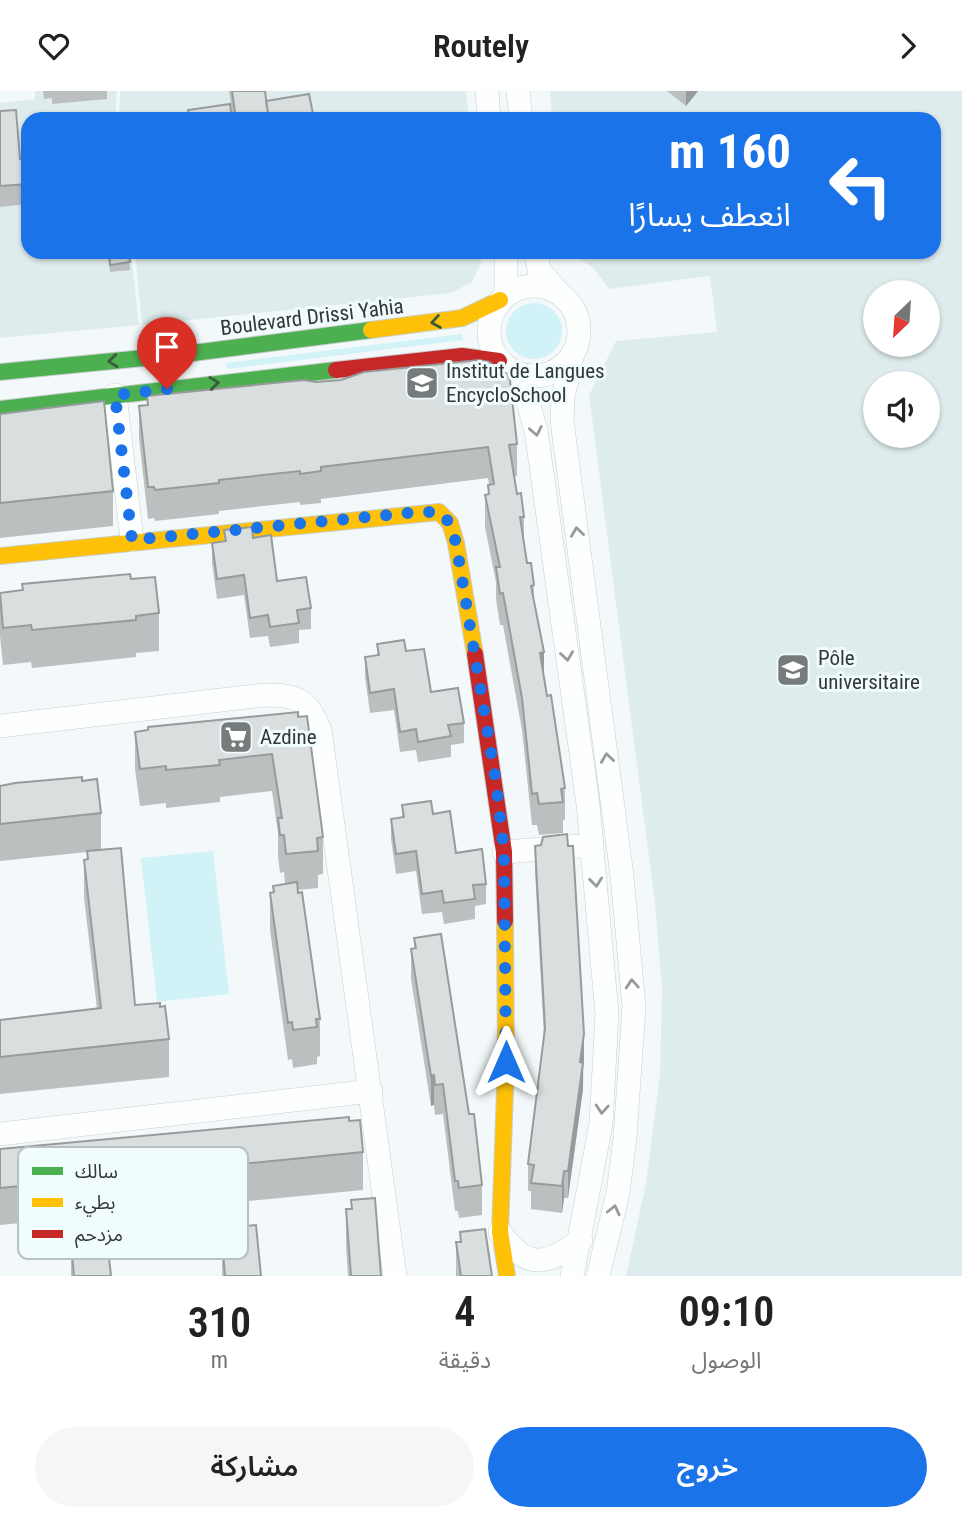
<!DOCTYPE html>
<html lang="ar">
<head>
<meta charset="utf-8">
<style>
	:root { --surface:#fff; --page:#f6f6f6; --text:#222; --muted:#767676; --accent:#1a73e8 }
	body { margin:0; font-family:"Roboto Condensed","Noto Sans Arabic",sans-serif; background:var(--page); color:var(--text); direction:rtl; height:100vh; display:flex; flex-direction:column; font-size:26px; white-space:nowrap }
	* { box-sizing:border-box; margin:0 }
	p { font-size:23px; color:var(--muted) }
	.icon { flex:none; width:38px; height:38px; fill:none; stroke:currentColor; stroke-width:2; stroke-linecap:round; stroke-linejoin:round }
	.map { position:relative; height:1185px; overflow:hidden; direction:ltr }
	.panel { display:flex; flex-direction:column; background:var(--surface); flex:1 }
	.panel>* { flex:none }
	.hud { position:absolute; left:21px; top:21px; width:920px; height:147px; border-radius:21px; box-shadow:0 2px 5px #0004; direction:rtl; background:#1a73e8; color:#fff; overflow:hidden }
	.needle { width:46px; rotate:205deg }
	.fabs { position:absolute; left:863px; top:189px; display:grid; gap:14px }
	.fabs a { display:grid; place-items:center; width:77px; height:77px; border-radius:50%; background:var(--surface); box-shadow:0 2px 5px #0004; font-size:35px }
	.pin { position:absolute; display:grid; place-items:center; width:60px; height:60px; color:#fff; margin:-72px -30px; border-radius:50% 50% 50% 0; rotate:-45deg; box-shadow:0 0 7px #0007 }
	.pin .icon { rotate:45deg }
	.me { position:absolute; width:77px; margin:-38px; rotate:0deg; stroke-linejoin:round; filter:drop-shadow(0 0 5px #0008) }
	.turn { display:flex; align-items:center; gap:24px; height:147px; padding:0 35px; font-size:32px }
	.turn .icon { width:91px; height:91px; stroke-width:2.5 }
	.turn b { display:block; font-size:49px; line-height:60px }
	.eta { display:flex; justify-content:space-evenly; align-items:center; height:119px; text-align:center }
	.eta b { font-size:42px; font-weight:600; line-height:49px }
	.primary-button { display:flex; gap:14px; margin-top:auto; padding:14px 35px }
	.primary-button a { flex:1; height:80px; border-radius:42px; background:var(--accent); color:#fff; font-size:28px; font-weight:600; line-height:80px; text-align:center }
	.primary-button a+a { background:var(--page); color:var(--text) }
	header { display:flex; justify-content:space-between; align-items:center; height:91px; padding:0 35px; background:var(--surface); font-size:32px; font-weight:600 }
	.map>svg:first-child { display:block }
</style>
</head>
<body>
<header><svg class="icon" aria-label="forward" viewBox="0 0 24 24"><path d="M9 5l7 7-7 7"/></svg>Routely<svg class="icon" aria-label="heart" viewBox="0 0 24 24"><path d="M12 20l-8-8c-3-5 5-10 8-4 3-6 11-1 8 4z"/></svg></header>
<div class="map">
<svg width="962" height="1185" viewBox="0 0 962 1185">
	<rect width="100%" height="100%" fill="#f3f9fa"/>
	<path fill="#dfeced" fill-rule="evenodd" d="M35,0H117L115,28H28V161H131L139,234L0,247V12L35,8Z
		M120,0H466L469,28H119Z
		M550,0H962V1185H626L646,1092L660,984L662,899L655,813L589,304L616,250L717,241L710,185L609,198L595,179L571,161H934V28H552ZM875,201H928V254H875ZM875,292H928V345H875Z
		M135,161H480L481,172L472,191L451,202L142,234Z"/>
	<path fill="#d1f2f6" d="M506 240a28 28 0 1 1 56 0a28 28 0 1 1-56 0Z
		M462,243L463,249L227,278L226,272Z
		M213,760L229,903L157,911L141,767Z"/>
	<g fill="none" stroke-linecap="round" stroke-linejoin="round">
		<defs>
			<path id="street" d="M487,0L489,28
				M518,0L521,28
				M536,161L539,179L559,202
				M489 240a45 45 0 1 1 90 0a45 45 0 1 1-90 0Z
				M506,205V161
				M573,262L563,306L562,330L622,785L634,916L625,1047L618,1102L598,1185
				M509,278L527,308L536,339L588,713L607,923L601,1033L572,1185
				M115,304L132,449
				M0,635L264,604C299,604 306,608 320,639L395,1185
				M504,761L592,754
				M0,1043L371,1000
				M500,1141C526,1180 548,1174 581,1149"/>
			<path id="fast" d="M0,281L185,263L371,239
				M0,318L336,279"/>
			<path id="slow" d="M371,239L462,227L500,209
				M0,465L439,421L450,432L456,452L475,563
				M505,830L506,971L500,1141L507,1185"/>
			<path id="jam" d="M336,279L462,265L499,270
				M475,563L504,761L505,830"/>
		</defs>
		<use href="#street" stroke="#c9cece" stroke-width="24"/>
		<use href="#fast" stroke="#c9cece" stroke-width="18"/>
		<use href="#slow" stroke="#c9cece" stroke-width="18"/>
		<use href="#jam" stroke="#c9cece" stroke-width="18"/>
		<use href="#street" stroke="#fdfefe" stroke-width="23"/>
		<use href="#fast" stroke="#4caf50" stroke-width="16"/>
		<use href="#slow" stroke="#ffc107" stroke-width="16"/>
		<use href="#jam" stroke="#c62828" stroke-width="16"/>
	</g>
	<path fill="#bbbfbf" d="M43,0H110H107V8L52,13V7L44,8Z
		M229,0H265L266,10L314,28H233Z
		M667,0H698L686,15Z
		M0,20L20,68L28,67V113L0,116Z
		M108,161H129L130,179L110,181Z
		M147,305L517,353V385H514L517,403L524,426V454L527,472L534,494V514L544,586L565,697V729H563V742L539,744L537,734H532L522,639L503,534H500L496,508V491L485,436V404L488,403V394H489L488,387L321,408V412L300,414V411L219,420V423L155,430L154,427L148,428L139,347V315L147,314Z
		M0,323L113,400V435L0,447Z
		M224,439L253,447L277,490L311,517V538L299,539V552L270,556L268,545L250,547L244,504L217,508L212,472V452L224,450Z
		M131,488L159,522V560L136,562V566L32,577L31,571L3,574L0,545V502L22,499V493Z
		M377,553L406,560L431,601L464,632V652L451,654V666L418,671L416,659L400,661L394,619L370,622L365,586V566L377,564Z
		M298,626L323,746V783L318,784V797L298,799L320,928V965L317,966V973L293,977L292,968L288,969L270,839V802H273V795L285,793L284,781L280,782L278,765V742L272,700L220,706V711L166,717V712L140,715L135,678V641Z
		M82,690L101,722V758L135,914L169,948V986L0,1003V929L97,918L84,806V769H87V761L0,770V695Z
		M402,714L433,723L456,762L486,793V813L475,815V828L444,833L442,821L422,823L416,780L396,783L391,748V728L402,726Z
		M535,755L584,943L583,998L568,1107H564L562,1122L531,1118V1100H528V1073L544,945L535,781Z
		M414,847L469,1023L482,1094V1124L459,1127L458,1120H455L443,1023L435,1024L434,1014L431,1015L411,888V858H414Z
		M349,1030L363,1061V1099L0,1134V1058Z
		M346,1118L381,1185H348L346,1155Z
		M225,1137L261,1185H222V1148L225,1147Z
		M460,1141L492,1185H456V1151H460Z
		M71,1151L111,1185H71Z"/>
	<path fill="#989b9b" d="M686,0H698L686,15Z
		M544,561V592L540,562Z
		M584,943V969L580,998V971Z
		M583,972V998L568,1107V1080Z
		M434,984V1014L431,1015V985Z
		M564,1080V1107L562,1122V1095Z"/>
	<path fill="#d9dede" stroke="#989b9b" stroke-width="2" d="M232,0H265L268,23L236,28Z
		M309,3L314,28H269L266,10Z
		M230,13L232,28H189L188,19Z
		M16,19L20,68L28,67V93L0,95V20Z
		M109,161H129L130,171L110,174Z
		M479,269L489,271L507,283L510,289L517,353L509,354L517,403L521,402L524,426H520L527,472H531L534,494L531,495L544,561L540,562L547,605L551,604L565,697L561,698L563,711L539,713L537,702L532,703L522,607L503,502L500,503L496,476H500L485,404L489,403L488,394L494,393L488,356L321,376V380L300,383V380L219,389V392L155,399L154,396H148L139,315L148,314L147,305L304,289L316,291L341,289L364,281Z
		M104,310L113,400L0,412V323Z
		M252,436L253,447L271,444L277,490L306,486L311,517L297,519L299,532L270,536L268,524L250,527L244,484L217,488L212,452L226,450L224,439Z
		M130,483L131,488L155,486L159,522L136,525V529L32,539L31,534L3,537L0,502L23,499L22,493Z
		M404,549L406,560L424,558L431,601L458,597L464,632L448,634L451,645L418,651L416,638L400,641L394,598L370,602L365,566L379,564L377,553Z
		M298,621V626L307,625L323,746L317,747L318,760L286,763L284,744H280L278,727H282L272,663L219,669L220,674L166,679V675L140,678L135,641L148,639V636Z
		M82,686V690L97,688L101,722L0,733V695L15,692Z
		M431,710L433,723L450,720L456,762L482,758L486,793L473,794L475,808L444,812L442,800L422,803L416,760L396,763L391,728L404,726L402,714Z
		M567,743L568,755H573L584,943L580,971L583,972L568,1080H564L562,1095L531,1092L534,1074L528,1073L545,937L535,755L541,754L543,746Z
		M121,757L135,914L160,912V916L165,915L169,948L0,966V929L101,917L84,769L88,768L87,760Z
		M297,791L298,802L302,801L320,928H316L317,936L293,939L292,931L288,932L270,802L274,801L273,795Z
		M441,843L469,1023H474L482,1094L459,1097L458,1090H455L443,993L435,994L434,984L431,985L411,858L416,857L414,847Z
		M349,1026V1030L360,1029L363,1061L0,1097V1058Z
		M375,1107L381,1185H351L346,1118H352L351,1109Z
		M256,1134L261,1185H225L222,1148L226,1147L225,1137Z
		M485,1138L492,1185H461L456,1151H461L460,1141Z
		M107,1148L111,1185H74L71,1151Z"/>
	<defs><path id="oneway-chevron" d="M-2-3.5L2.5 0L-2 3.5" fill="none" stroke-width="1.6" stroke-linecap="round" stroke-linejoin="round" transform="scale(1.75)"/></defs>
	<g stroke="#3a5b3e">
		<use href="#oneway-chevron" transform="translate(436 231) rotate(171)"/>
		<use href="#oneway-chevron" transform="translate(113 270) rotate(175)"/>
		<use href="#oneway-chevron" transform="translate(214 292) rotate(-7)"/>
	</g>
	<g stroke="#989a9a">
		<use href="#oneway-chevron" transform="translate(536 340) rotate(79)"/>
		<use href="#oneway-chevron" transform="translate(577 441) rotate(-98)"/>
		<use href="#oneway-chevron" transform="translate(567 565) rotate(82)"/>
		<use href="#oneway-chevron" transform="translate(607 667) rotate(-98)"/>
		<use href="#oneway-chevron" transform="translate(596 791) rotate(84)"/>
		<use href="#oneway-chevron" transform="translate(632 893) rotate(-94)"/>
		<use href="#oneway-chevron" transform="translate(602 1018) rotate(94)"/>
		<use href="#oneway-chevron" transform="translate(614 1119) rotate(-77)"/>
	</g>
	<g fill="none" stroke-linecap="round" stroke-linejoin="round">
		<path stroke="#1a73e8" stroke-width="12" stroke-dasharray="0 21.6" d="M167,298L115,304L132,449L419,421H439L450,432L456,452L496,691L504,761L506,971"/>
	</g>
	<defs>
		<symbol id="school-square" viewBox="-11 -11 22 22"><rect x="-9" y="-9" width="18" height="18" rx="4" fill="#767b7b" stroke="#f0fcfd"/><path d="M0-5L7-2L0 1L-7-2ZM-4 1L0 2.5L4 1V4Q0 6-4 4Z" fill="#fff"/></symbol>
		<symbol id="university-square" viewBox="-11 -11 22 22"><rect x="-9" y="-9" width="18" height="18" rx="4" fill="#767b7b" stroke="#f0fcfd"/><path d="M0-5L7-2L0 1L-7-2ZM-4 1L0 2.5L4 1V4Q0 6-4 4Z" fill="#fff"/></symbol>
		<symbol id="supermarket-square" viewBox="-11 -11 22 22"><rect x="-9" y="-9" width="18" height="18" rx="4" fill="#767b7b" stroke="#f0fcfd"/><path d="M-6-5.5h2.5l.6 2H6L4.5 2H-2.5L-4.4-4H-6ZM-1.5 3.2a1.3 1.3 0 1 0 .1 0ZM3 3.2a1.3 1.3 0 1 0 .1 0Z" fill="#fff"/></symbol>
	</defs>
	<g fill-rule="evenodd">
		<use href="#school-square" x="403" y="273" width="38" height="38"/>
		<use href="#university-square" x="774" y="560" width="38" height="38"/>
		<use href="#supermarket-square" x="217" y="627" width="38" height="38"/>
	</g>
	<g text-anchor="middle" stroke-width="6" stroke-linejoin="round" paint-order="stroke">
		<g font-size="21" fill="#333737" stroke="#f0fcfd">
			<text transform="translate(312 226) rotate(-7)" y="7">Boulevard Drissi Yahia</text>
		</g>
		<g font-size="21" fill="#333737" stroke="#f0fcfd" text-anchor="start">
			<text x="446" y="287">Institut de Langues<tspan x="446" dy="24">EncycloSchool</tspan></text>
			<text x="818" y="574">Pôle<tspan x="818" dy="24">universitaire</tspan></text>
			<text x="260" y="653">Azdine</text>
		</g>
	</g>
	<rect x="18" y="1056" width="230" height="112" rx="10" fill="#f0fcfd" stroke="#b7c1c2" stroke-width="2"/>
	<rect x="32" y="1076" width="31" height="8" fill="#4caf50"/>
	<rect x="32" y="1107" width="31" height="9" fill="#ffc107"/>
	<rect x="32" y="1139" width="31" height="8" fill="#c62828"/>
	<g font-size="19" fill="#333737">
		<text x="75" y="1087">سالك</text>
		<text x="75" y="1118">بطيء</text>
		<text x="75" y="1150">مزدحم</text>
	</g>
</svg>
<div class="fabs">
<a><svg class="needle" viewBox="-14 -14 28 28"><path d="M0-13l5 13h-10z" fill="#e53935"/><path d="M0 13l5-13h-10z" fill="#767676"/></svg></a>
<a><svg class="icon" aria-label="sound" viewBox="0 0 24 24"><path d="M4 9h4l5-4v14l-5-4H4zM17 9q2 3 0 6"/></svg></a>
</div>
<div class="pin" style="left:167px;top:298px;background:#d93025"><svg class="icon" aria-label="arrive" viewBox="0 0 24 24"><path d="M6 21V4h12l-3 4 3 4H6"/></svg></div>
<svg class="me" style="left:506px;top:971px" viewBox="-20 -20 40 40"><path d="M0-17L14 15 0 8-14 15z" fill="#1a73e8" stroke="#fff" stroke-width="4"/></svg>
<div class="hud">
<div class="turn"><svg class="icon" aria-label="left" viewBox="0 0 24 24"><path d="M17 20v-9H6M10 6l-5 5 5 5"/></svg><div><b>160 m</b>انعطف يسارًا</div></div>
</div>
</div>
<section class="panel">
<div class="eta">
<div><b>09:10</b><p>الوصول</p></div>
<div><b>4</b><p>دقيقة</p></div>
<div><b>310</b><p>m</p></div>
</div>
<div class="primary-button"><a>خروج</a><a>مشاركة</a></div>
</section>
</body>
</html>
